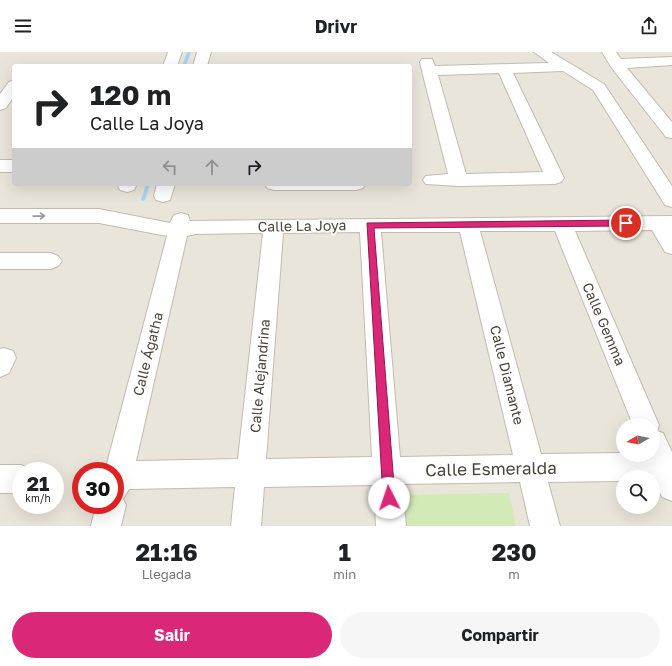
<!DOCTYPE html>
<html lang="es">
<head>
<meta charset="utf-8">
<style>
	:root { --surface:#fff; --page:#f6f6f6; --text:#202124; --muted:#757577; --accent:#db2777 }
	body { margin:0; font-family:"Golos Text",sans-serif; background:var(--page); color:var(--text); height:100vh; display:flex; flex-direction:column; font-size:15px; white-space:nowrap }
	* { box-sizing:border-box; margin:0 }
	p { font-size:13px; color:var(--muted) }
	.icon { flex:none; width:22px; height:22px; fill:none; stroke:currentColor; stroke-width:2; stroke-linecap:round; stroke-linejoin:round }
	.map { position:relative; height:474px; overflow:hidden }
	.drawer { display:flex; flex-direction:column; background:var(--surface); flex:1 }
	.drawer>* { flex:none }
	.guide { position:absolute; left:12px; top:12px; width:400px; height:122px; border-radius:4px; box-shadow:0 4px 16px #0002; background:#fff; color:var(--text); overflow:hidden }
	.needle { width:26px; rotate:261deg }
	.fabs { position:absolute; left:616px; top:366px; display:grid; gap:8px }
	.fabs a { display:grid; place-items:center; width:44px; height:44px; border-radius:50%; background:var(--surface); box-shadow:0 4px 16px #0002; font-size:20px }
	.speed { position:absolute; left:12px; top:410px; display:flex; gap:8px; font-size:20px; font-weight:700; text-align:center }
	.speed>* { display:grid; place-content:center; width:52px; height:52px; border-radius:50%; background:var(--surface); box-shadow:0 4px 16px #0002; line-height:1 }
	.speed small { font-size:10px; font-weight:400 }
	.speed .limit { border:6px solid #d22; background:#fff; color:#111 }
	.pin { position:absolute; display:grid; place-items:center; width:34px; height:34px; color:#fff; margin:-17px; border:2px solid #fff; border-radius:50%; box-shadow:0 1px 4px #0007 }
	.me { position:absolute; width:44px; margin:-22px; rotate:356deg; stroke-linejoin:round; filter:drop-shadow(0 0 3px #0008) }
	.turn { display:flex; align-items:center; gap:14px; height:84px; padding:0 12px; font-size:18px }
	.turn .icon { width:52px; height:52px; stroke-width:2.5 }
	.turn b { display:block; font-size:28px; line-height:34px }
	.lanes { display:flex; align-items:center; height:38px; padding:0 12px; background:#0003; justify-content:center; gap:20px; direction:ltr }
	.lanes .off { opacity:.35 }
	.eta { display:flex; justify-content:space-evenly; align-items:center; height:68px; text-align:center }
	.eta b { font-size:24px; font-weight:700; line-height:28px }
	.action { display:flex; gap:8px; margin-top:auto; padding:8px 12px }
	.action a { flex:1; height:46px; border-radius:24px; background:var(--accent); color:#fff; font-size:16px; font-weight:700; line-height:46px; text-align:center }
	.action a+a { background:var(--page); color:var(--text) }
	header { display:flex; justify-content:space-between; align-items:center; height:52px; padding:0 12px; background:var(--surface); font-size:18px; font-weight:700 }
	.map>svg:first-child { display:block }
</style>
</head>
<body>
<header><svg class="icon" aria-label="menu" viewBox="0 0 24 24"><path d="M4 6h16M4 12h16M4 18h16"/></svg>Drivr<svg class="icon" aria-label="share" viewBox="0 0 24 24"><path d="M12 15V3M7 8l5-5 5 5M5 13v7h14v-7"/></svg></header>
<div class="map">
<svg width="672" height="474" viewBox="0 0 672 474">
	<rect width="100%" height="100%" fill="#f6f3ec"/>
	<path fill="#eae5da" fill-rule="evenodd" d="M0,0H672V474H0ZM14,14H410V132H14ZM623,373H653V403H623ZM21,419H55V453H21ZM81,419H115V453H81ZM623,425H653V455H623Z"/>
	<path fill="#d2eab5" d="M509,441L516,474H406L403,443Z"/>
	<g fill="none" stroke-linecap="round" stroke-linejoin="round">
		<path fill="#a9d4f2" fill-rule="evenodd" d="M187,0H191L186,14H182Z
			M146,132H150L145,148L143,149L141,148Z"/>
		<defs>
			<path id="minor" d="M168,0H182L177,14H163Z
				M197,0H211L207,14H193Z
				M534,0H551L604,32L672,134V155L665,153L593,38L563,19L513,21L564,126L561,130L555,132L459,134L426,132L423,128L426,124L448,122L422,19L420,10L422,7H432L435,14L549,11ZM499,21L543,120L466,122L438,23Z
				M602,0H616L621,7L672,5V13L627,16L672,70V86L666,85L611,15Z
				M14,28V44L6,56L0,58V42L9,30Z
				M0,108H14V120H0Z
				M119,132H137L134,138L127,140L120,138L118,134Z
				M157,132H175L170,148L163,150L156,148L154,144Z
				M265,132H365L363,136L356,138H274L267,136Z
				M0,157H99L170,171L174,163L181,161L188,163L190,169L672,164V202L665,200L652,178L575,179L659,373L657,379L663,381L672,400V449L662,445L653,425H623V429L548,430L560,474H530L520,430L402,432L406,474H376L374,433L264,435L261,474H231L235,435L129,437L123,447L126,453L121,474H91L96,453H115V419H105L167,184L99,171H0ZM480,179H555L633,373H653V403H623V401L541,402ZM360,180L372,405L266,407L283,181ZM381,180H460L513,403L400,405ZM263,181L238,407L136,409L187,184L195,182Z
				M0,201H51L58,204L62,209L58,214L51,217H0Z
				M4,296L13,299L16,306L9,321L0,325V297Z
				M0,413H21L31,417L32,419H21V441H0Z"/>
		</defs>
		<use href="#minor" stroke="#c2bbae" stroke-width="2"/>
		<use href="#minor" fill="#fff" fill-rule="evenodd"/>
	</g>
	<defs><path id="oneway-shaft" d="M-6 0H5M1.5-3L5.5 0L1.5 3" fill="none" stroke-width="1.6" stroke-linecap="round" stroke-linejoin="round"/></defs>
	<use stroke="#9c9892" href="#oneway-shaft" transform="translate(39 164) rotate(-1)"/>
	<path fill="#db2777" stroke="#8e194d" d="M626,168L630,171L626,174L374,176L395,446L393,451L389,452L384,451L383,446L367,171Z"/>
	<g text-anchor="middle" stroke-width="3.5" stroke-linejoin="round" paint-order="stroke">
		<g font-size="14" fill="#4b4439" stroke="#fff">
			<text transform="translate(302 174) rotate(-1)" y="5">Calle La Joya</text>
			<text transform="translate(604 272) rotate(67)" y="5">Calle Gemma</text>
			<text transform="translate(148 302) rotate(-76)" y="5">Calle Ágatha</text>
			<text transform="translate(507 323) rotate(76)" y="5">Calle Diamante</text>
			<text transform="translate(260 324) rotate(-85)" y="5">Calle Alejandrina</text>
		</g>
		<g font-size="17" fill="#4b4439" stroke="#fff">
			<text transform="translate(491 417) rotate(-1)" y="6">Calle Esmeralda</text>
		</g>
	</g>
</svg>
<div class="fabs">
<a><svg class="needle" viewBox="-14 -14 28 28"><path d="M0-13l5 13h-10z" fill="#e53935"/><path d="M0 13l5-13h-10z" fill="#757577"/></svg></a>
<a><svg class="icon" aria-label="search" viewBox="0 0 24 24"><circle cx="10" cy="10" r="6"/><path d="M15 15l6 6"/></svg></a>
</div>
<div class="speed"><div>21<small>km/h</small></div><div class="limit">30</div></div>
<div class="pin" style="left:626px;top:171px;background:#d93025"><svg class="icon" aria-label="arrive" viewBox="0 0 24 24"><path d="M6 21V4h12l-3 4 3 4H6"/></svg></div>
<svg class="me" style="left:389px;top:446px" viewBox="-20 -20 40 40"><circle r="19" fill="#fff"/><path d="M0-13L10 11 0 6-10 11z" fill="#db2777"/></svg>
<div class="guide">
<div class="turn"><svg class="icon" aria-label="right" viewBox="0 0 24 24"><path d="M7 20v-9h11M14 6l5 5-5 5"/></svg><div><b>120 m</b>Calle La Joya</div></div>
<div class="lanes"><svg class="icon off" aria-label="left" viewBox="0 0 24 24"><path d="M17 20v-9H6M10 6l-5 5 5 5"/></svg><svg class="icon off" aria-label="ahead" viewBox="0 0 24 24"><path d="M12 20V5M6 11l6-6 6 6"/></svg><svg class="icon" aria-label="right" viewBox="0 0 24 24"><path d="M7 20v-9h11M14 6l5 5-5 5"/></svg></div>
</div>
</div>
<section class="drawer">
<div class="eta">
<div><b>21:16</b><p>Llegada</p></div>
<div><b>1</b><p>min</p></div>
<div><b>230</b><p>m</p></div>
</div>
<div class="action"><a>Salir</a><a>Compartir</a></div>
</section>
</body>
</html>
